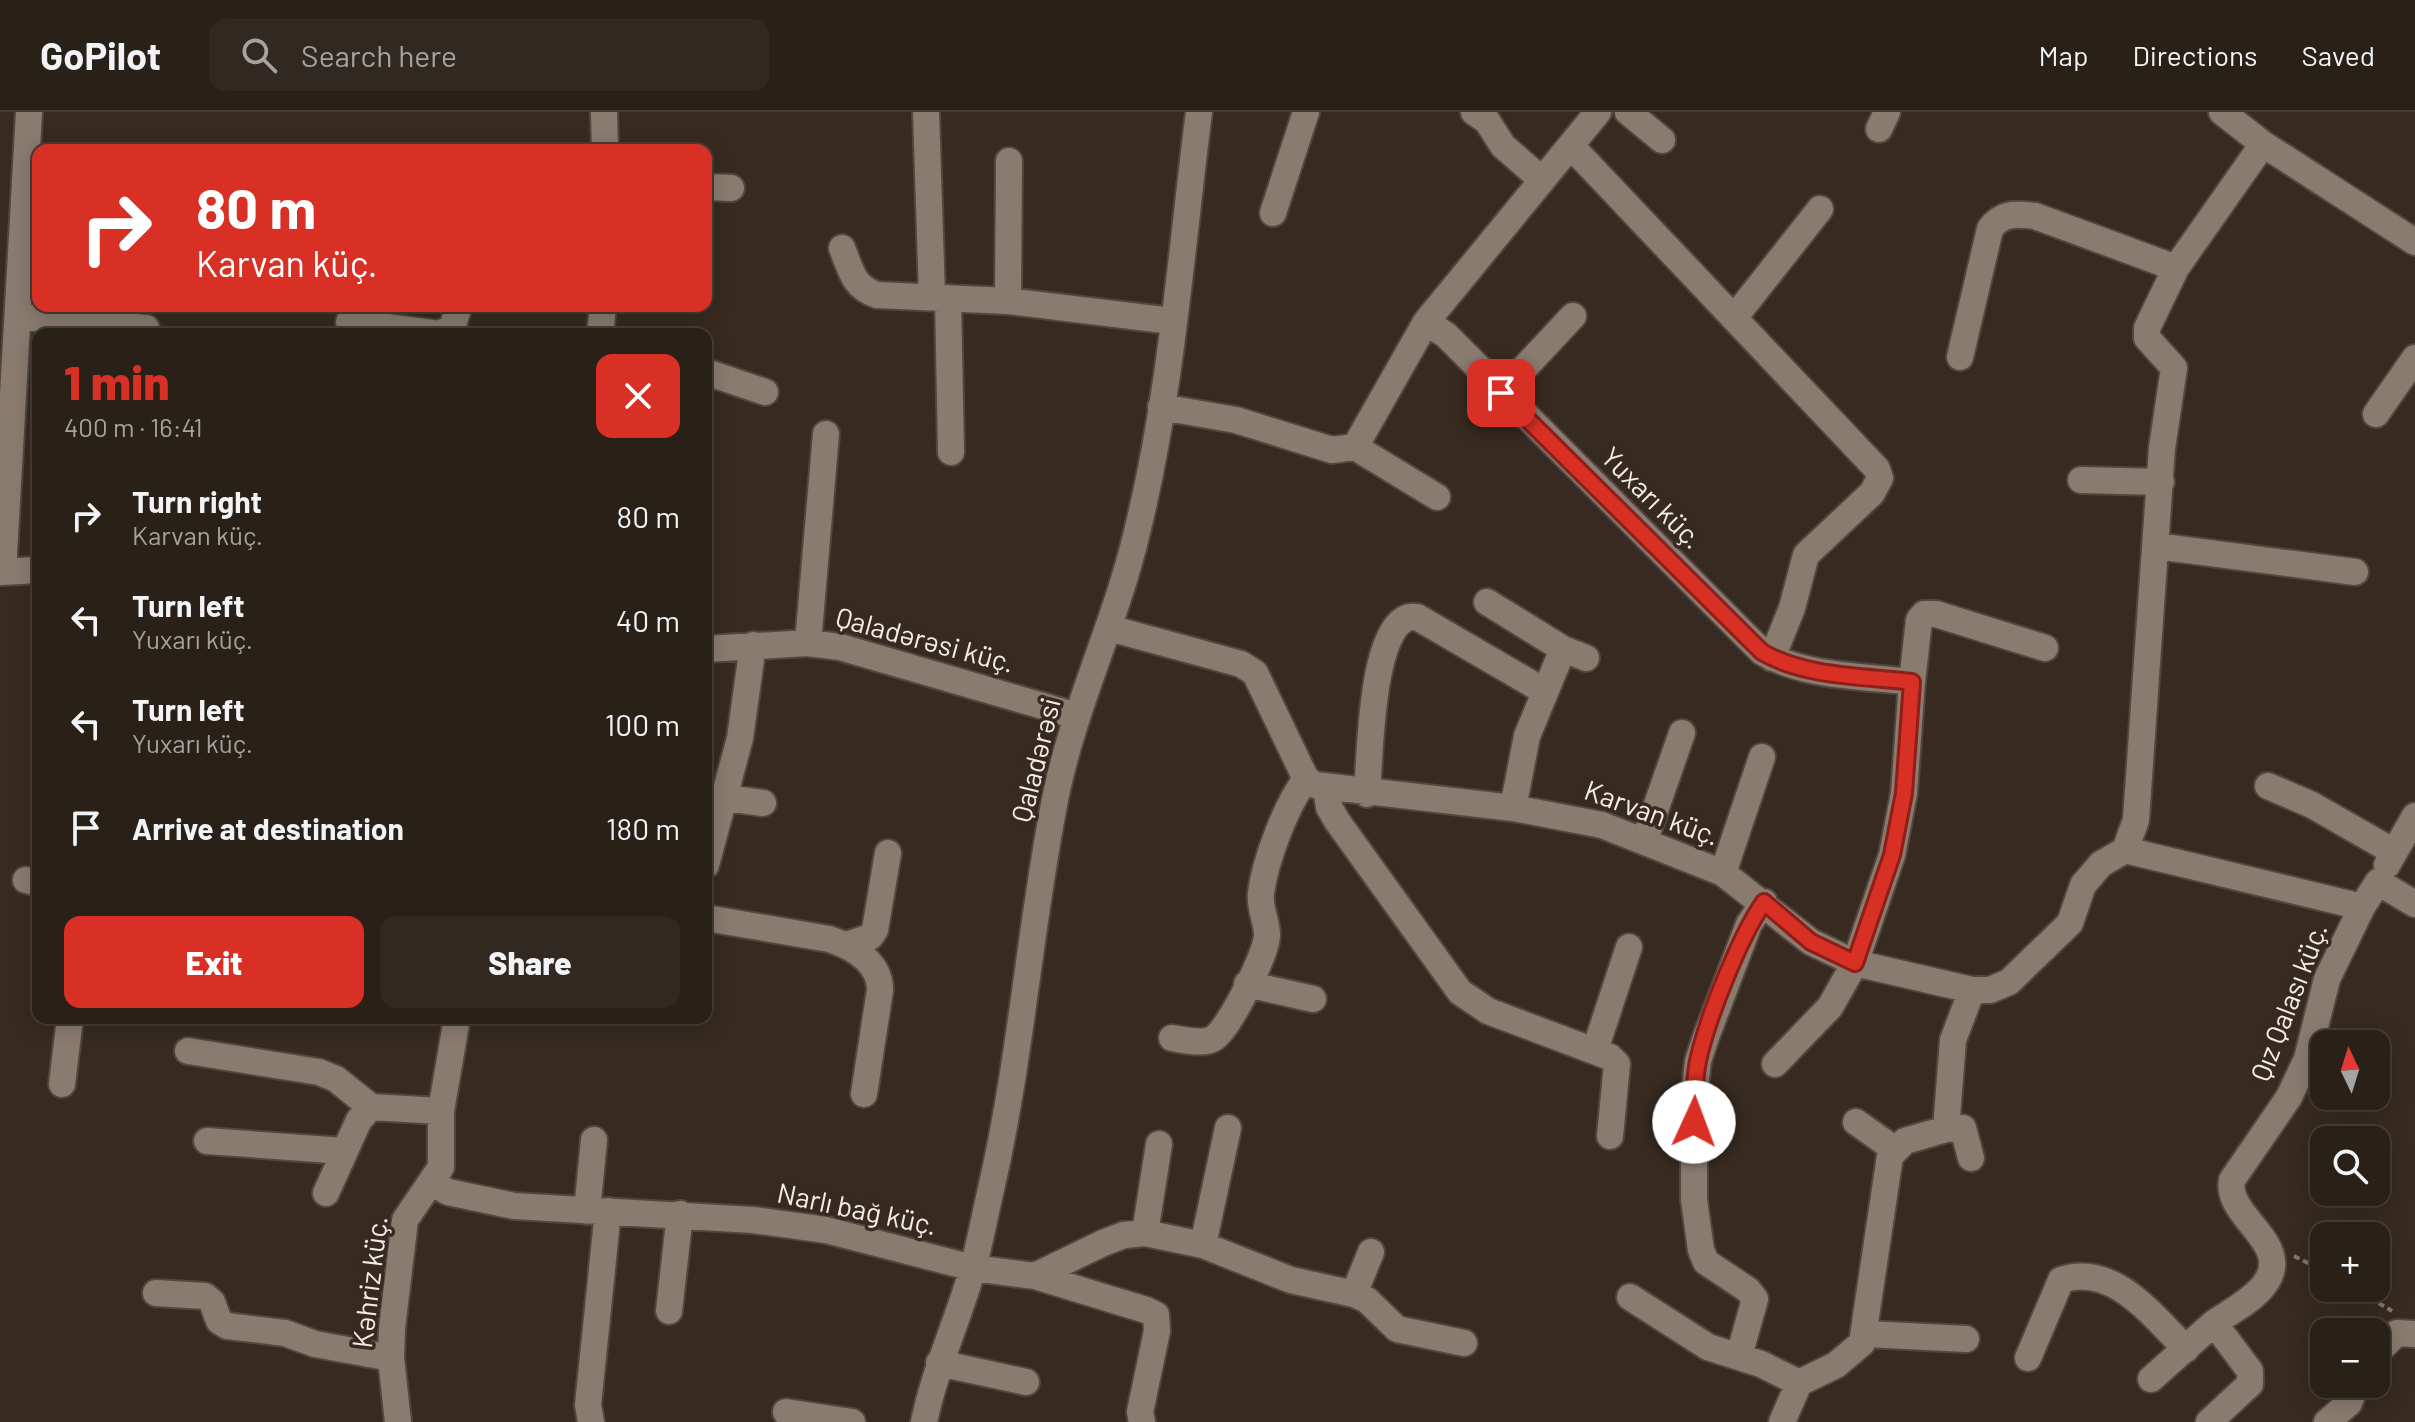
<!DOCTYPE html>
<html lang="en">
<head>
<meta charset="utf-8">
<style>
	:root { --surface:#292018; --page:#312821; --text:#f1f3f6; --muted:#a5a3a2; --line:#453e37; --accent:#d93025 }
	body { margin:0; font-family:Barlow,sans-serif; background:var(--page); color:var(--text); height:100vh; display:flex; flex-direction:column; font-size:30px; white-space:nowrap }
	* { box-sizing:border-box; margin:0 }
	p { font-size:26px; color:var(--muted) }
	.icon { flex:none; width:44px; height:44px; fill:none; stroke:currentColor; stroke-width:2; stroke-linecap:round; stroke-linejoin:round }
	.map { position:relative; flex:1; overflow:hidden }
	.sheet { position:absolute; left:32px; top:216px; width:680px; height:696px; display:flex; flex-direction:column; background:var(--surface); border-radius:16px; box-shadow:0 4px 20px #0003,0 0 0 2px var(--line) }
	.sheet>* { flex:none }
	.guide { position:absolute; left:32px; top:32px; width:680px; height:168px; border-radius:16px; box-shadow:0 4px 20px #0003,0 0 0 2px var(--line); background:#d93025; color:#fff; overflow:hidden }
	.needle { width:52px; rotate:356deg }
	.controls { position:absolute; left:2310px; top:918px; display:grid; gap:16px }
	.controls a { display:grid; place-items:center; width:80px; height:80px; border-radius:16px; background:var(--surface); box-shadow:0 4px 20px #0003,0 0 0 2px var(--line); font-size:40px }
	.pin { position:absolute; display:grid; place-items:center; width:68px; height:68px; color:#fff; margin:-34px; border-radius:16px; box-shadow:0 4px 12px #0006 }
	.me { position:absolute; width:88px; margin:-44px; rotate:2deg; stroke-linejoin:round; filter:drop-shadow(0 0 6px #0008) }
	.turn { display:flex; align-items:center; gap:28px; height:168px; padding:0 32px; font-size:36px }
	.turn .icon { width:104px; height:104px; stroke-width:2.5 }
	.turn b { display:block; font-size:56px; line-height:68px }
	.round { display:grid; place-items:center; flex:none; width:84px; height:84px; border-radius:16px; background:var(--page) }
	.summary { display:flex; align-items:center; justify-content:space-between; height:136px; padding:0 32px }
	h1 { font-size:48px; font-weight:800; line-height:60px; color:var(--accent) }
	.primary-button { display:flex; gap:16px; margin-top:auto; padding:16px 32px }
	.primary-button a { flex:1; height:92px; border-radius:16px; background:var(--accent); color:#fff; font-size:32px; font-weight:800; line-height:92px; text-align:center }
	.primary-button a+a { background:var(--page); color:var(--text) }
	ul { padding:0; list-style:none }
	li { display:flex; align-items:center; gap:24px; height:104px; padding:0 32px }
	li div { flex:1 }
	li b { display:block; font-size:30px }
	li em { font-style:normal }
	header { display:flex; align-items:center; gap:48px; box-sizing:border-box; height:112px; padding:0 40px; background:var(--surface); border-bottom:2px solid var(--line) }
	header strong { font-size:38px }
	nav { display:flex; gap:44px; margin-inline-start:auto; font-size:28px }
	.search { width:560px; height:72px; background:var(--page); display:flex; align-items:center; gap:20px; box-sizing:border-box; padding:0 28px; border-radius:16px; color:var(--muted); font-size:30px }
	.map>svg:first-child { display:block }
</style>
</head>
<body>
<header>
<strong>GoPilot</strong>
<div class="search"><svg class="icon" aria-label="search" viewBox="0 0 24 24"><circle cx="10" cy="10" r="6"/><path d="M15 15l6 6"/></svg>Search here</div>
<nav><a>Map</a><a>Directions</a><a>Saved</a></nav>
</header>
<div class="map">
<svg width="2415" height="1310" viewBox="0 0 2415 1310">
	<rect width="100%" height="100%" fill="#372a20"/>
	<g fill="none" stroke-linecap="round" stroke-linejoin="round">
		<defs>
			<path id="minor" d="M604,0L605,38
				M926,0L932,184
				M1474,0L1487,9L1503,34L1542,68
				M1628,0L1662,28
				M2222,0L2263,32L2415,130
				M1879,17L1887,0
				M1571,34L1877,357L1880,366L1872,381L1806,443L1792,496L1772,546
				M706,75L731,76
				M1273,101L1306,0
				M842,136C851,158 853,175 877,183L1008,189L1172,209
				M948,186L951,340
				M1008,189L1009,49
				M19,204L146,216
				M1734,206L1820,97
				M349,210L439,222L452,216L459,194
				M1426,210L1598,0
				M600,222L603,194
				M1960,245L1990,117C2002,100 2016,102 2035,104L2176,156
				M706,260L765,280
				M1501,281L1573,204
				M1161,295L1236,308L1332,338L1355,335L1426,210L1446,223L1762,540C1804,565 1864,564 1912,570L1904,681L1892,743L1855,851L1830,895L1775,952
				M2376,302L2415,246
				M1355,335L1437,385
				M2081,368L2161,370
				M2156,434L2355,460
				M0,460L38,458
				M3,460L29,0
				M1487,490L1563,537L1586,546
				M1109,516L1241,552L1255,561L1306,667L1315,673L1513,696L1602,713L1723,761L1811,830L1855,851L1972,878H1990L2009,870L2070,811L2083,773L2101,752L2125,738L2362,795L2378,770L2415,792
				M808,531L826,322
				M706,537L808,531L840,535L1077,604
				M1912,570L1919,508L1924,502H1936L2045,536
				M2268,674L2312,693L2394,740
				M1326,676L1329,695L1337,709L1460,880L1488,899L1610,945L1617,952L1610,1024
				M1367,682C1370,649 1370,498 1417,505L1544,579
				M727,686L763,691
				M1513,696L1527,624L1563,537
				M1645,727L1682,621
				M2125,738L2136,708L2162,336L2174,256L2147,226V216L2176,156L2263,32
				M706,753L740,626L753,533
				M2387,753L2415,704
				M1723,761L1762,645
				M26,768L38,771
				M706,806L829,827C853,835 880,850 880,878L864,982
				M846,833L870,825L875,818L888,741
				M1247,872L1313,887
				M1172,926C1184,928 1204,933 1214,926C1229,917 1267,841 1267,823C1267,809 1259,796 1261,781C1265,749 1286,693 1306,667
				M1595,938L1629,835
				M188,939L319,960L336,967L371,995L441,999
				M62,972L70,906
				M1856,1010L1894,1037
				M1946,1017L1963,1016L1971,1046
				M207,1029L344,1039
				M432,1071L448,1080L514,1094L753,1108L826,1118L973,1156L1035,1164L1146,1198L1156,1203L1157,1219L1140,1300L1142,1310
				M326,1081L359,1008L371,995
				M587,1099L594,1028
				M1145,1121L1159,1032
				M1203,1133L1228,1016
				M1035,1164L1103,1131L1124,1123L1145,1121L1203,1133L1291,1168L1354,1182L1367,1188L1397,1217L1464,1231
				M156,1181L205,1184L212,1190L219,1209L227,1214L285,1221L315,1232L391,1246
				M1354,1182L1371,1140
				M1630,1185L1708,1235L1761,1252L1799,1271
				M669,1199L680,1102
				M1866,1222L1966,1227
				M2376,1241L2397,1221L2415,1222
				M1739,1244L1755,1187L1748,1178L1706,1150L1701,1138L1694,1088V985L1698,949L1706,925L1749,812L1764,790
				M2028,1246L2061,1168C2113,1150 2153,1204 2186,1237
				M939,1251L1026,1270
				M2151,1267L2214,1211
				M786,1300L852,1310
				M398,1310L391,1246L392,1216L405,1108L441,1055V999L457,906
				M591,1310L588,1293L608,1099
				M924,1310C935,1257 958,1208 973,1156C980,1130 985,1103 991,1077C1020,952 1029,824 1053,698C1070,602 1115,514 1137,420C1171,283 1181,140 1199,0
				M1782,1310L1799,1271L1836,1253L1862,1231L1890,1044L1905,1029L1946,1017L1953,928L1972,878
				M2209,1310L2250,1272V1259L2214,1211C2230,1200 2253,1188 2264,1173C2296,1132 2224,1105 2232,1068L2289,985L2307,947L2327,867L2362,795
				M2327,1310L2349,1291L2356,1272"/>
		</defs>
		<use href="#minor" stroke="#52463e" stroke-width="30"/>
		<path stroke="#82776e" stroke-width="4" stroke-dasharray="6 4" stroke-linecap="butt" d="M2294,1144L2324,1159
			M2353,1176L2392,1199"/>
		<use href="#minor" stroke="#8a7b6f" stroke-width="26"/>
	</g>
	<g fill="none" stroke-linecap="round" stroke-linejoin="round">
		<defs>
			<path id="route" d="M1501,281L1762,540C1804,565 1864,564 1912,570L1904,681L1892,743L1855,851L1811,830L1764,790C1740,824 1707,907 1698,949C1694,969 1694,990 1694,1010"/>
		</defs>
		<use href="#route" stroke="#8d1f18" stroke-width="20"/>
		<use href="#route" stroke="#d93025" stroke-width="14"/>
	</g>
	<g text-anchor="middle" stroke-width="7" stroke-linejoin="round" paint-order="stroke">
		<g font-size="28" fill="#f5ece6" stroke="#372a20">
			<text transform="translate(1652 386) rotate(45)" y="10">Yuxarı küç.</text>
			<text transform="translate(925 528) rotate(15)" y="10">Qaladərəsi küç.</text>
			<text transform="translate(1036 648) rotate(-76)" y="10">Qaladərəsi</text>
			<text transform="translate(1652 701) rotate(20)" y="10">Karvan küç.</text>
			<text transform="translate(2289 890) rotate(-69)" y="10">Qız Qalası küç.</text>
			<text transform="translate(857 1097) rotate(12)" y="10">Narlı bağ küç.</text>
			<text transform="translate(370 1170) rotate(-83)" y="10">Kəhriz küç.</text>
		</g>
	</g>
</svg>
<div class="controls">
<a><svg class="needle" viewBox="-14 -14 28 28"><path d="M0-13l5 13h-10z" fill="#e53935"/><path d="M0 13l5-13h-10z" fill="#a5a3a2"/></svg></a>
<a><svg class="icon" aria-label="search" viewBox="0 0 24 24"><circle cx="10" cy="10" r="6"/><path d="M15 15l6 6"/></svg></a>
<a>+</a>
<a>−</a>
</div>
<div class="pin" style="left:1501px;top:281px;background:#d93025"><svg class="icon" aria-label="arrive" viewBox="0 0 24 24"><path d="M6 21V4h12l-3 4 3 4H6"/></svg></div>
<svg class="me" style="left:1694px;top:1010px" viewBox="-20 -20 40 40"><circle r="19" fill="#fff"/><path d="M0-13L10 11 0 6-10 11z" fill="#d93025"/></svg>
<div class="guide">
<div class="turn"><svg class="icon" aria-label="right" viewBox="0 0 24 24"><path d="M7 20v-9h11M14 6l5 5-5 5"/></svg><div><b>80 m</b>Karvan küç.</div></div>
</div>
<section class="sheet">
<div class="summary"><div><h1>1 min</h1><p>400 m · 16:41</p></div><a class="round" style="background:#d93025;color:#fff"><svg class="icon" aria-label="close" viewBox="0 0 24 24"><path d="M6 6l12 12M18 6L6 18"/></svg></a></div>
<ul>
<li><svg class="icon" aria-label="right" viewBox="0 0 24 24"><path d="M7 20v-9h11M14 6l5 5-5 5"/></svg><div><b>Turn right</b><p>Karvan küç.</p></div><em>80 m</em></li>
<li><svg class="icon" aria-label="left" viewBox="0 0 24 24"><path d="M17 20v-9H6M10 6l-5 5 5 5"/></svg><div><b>Turn left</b><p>Yuxarı küç.</p></div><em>40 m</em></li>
<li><svg class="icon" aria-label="left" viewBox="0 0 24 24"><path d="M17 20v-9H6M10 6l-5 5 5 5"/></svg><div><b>Turn left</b><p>Yuxarı küç.</p></div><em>100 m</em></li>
<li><svg class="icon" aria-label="arrive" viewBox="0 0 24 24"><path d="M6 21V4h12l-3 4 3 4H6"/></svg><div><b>Arrive at destination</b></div><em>180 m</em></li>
</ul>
<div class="primary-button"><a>Exit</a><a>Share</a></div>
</section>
</div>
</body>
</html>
